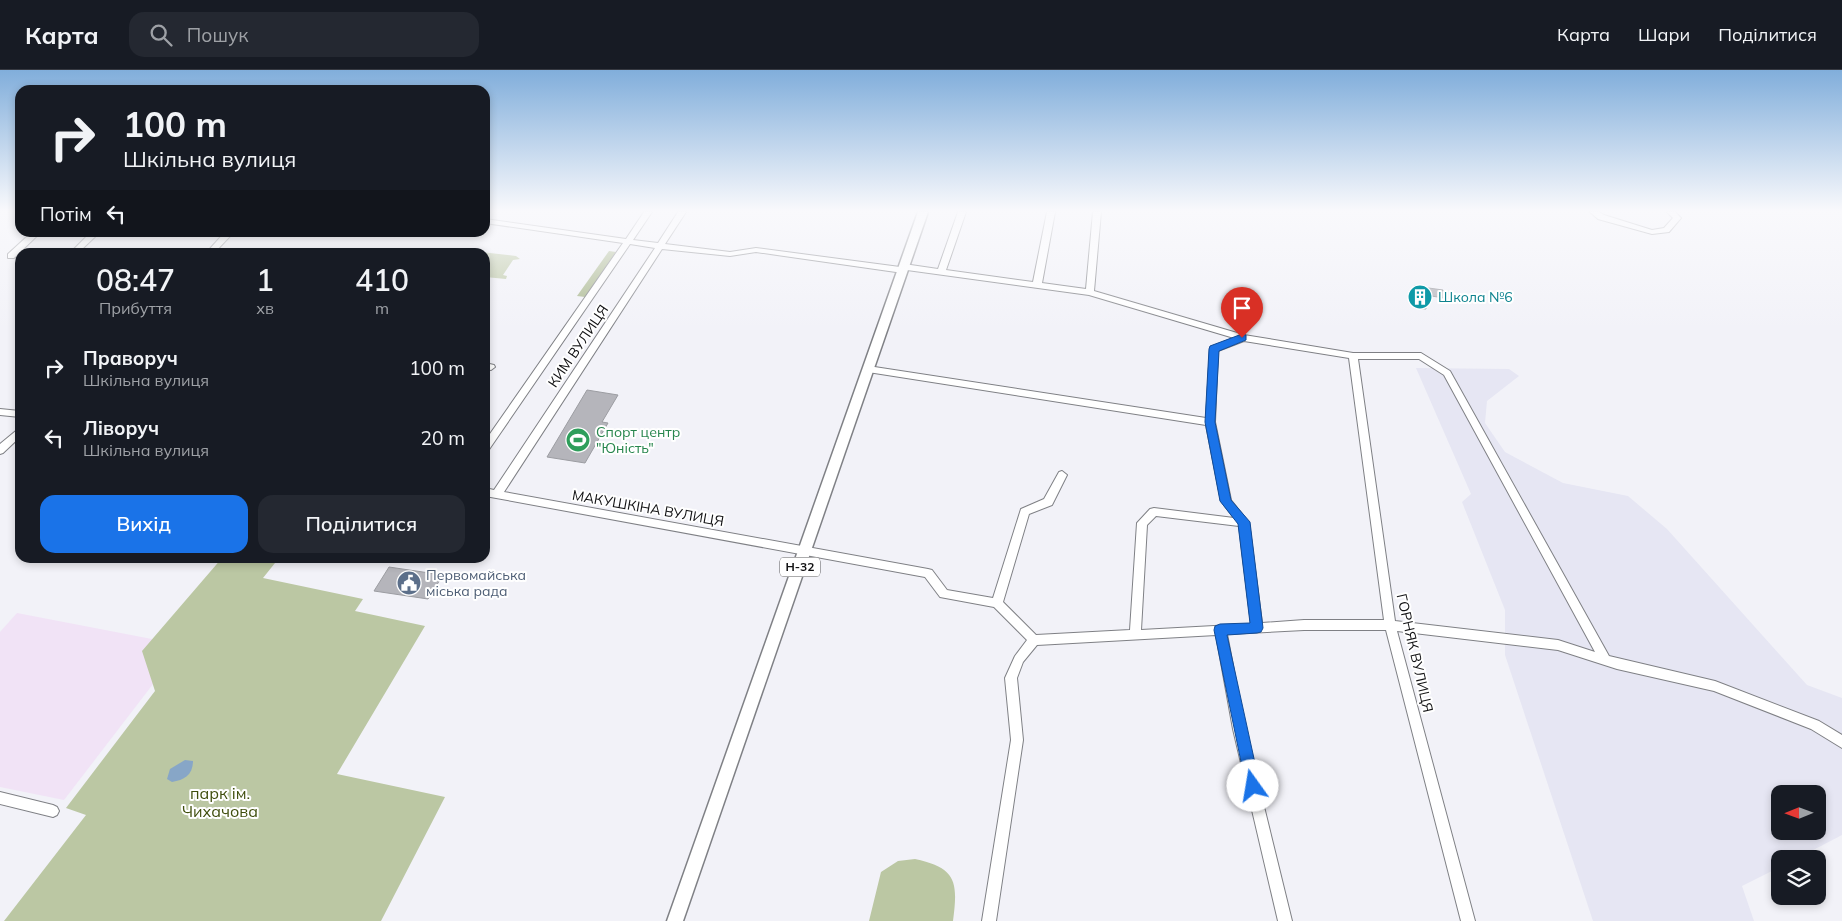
<!DOCTYPE html>
<html lang="uk">
<head>
<meta charset="utf-8">
<style>
	:root { --surface:#171b24; --page:#242831; --text:#f1f3f6; --muted:#9ea1a6; --line:#363941; --accent:#1a73e8 }
	body { margin:0; font-family:Mulish,sans-serif; background:var(--page); color:var(--text); height:100vh; display:flex; flex-direction:column; font-size:19px; white-space:nowrap }
	* { box-sizing:border-box; margin:0 }
	p { font-size:16px; color:var(--muted) }
	.icon { flex:none; width:28px; height:28px; fill:none; stroke:currentColor; stroke-width:2; stroke-linecap:round; stroke-linejoin:round }
	.map { position:relative; flex:1; overflow:hidden }
	.panel { position:absolute; left:15px; top:178px; width:475px; height:315px; display:flex; flex-direction:column; background:var(--surface); border-radius:15px; box-shadow:0 2px 8px #0003 }
	.panel>* { flex:none }
	.top-card { position:absolute; left:15px; top:15px; width:475px; height:152px; border-radius:15px; box-shadow:0 2px 8px #0003; background:#171b24; color:var(--text); overflow:hidden }
	.needle { width:32px; rotate:269deg }
	.controls { position:absolute; left:1771px; top:715px; display:grid; gap:10px }
	.controls a { display:grid; place-items:center; width:55px; height:55px; border-radius:10px; background:var(--surface); box-shadow:0 2px 8px #0003; font-size:25px }
	.pin { position:absolute; display:grid; place-items:center; width:42px; height:42px; color:#fff; margin:-51px -21px; border-radius:50% 50% 50% 0; rotate:-45deg; box-shadow:0 0 5px #0007 }
	.pin .icon { rotate:45deg }
	.me { position:absolute; width:55px; margin:-28px; rotate:347deg; stroke-linejoin:round; filter:drop-shadow(0 0 4px #0008) }
	.turn { display:flex; align-items:center; gap:18px; height:105px; padding:0 25px; font-size:22px }
	.turn .icon { width:65px; height:65px; stroke-width:2.5 }
	.turn b { display:block; font-size:35px; line-height:42px }
	.then { display:flex; align-items:center; height:48px; padding:0 25px; background:#0003; gap:10px; font-size:19px }
	.eta { display:flex; justify-content:space-evenly; align-items:center; height:85px; text-align:center }
	.eta b { font-size:30px; font-weight:600; line-height:35px }
	.action { display:flex; gap:10px; margin-top:auto; padding:10px 25px }
	.action a { flex:1; height:58px; border-radius:15px; background:var(--accent); color:#fff; font-size:20px; font-weight:600; line-height:58px; text-align:center }
	.action a+a { background:var(--page); color:var(--text) }
	ul { padding:0; list-style:none }
	li { display:flex; align-items:center; gap:15px; height:70px; padding:0 25px }
	li div { flex:1 }
	li b { display:block; font-size:19px }
	li em { font-style:normal }
	header { display:flex; align-items:center; gap:30px; box-sizing:border-box; height:70px; padding:0 25px; background:var(--surface); border-bottom:1px solid var(--line) }
	header strong { font-size:24px }
	nav { display:flex; gap:28px; margin-inline-start:auto; font-size:18px }
	.search { width:350px; height:45px; background:var(--page); display:flex; align-items:center; gap:12px; box-sizing:border-box; padding:0 18px; border-radius:15px; color:var(--muted); font-size:19px }
	.map>svg:first-child { display:block }
</style>
</head>
<body>
<header>
<strong>Карта</strong>
<div class="search"><svg class="icon" aria-label="search" viewBox="0 0 24 24"><circle cx="10" cy="10" r="6"/><path d="M15 15l6 6"/></svg>Пошук</div>
<nav><a>Карта</a><a>Шари</a><a>Поділитися</a></nav>
</header>
<div class="map">
<svg width="1842" height="851" viewBox="0 0 1842 851">
	<rect width="100%" height="100%" fill="#f2f2f8"/>
	<path fill="#e6e6f3" fill-rule="evenodd" d="M1416,298L1509,299L1519,306L1487,331L1485,353L1505,382L1563,413L1628,426L1667,459L1807,615L1842,628V765L1796,789H1780V797L1742,816L1754,851H1593L1505,585V540L1462,432L1471,424ZM1780,724H1818V761H1780Z"/>
	<path fill="#f1e3f6" d="M17,543L183,575L64,730L0,717V562Z"/>
	<path fill="#bbc7a3" d="M472,181L516,186L520,189L513,190L503,205L507,206L506,209L485,207V182H466Z
		M222,488H279L263,508L363,529L355,541L425,556L337,704L445,727L381,851H4L86,745L66,738L155,621L142,581Z
		M915,789C957,798 958,812 953,851H869L881,802L898,791Z"/>
	<path fill="#a9b78d" d="M609,181L616,182L585,227L577,226Z"/>
	<path fill="#87a6c7" d="M185,690L193,691C193,705 184,710 172,712L167,709L170,699Z"/>
	<path fill="#b5b5bb" stroke="#9c9da2" d="M1414,216L1443,220L1444,228L1425,225L1426,239L1416,238Z
		M587,320L618,325L602,352L608,353L585,393L547,387Z
		M389,497L443,505L428,529L374,521Z"/>
	<g fill="none" stroke-linecap="round" stroke-linejoin="round">
		<defs>
			<path id="minor" d="M644,142H652L633,170L658,173L678,142H686L665,174L730,182L756,178L900,197L904,194L938,199L958,142H966L946,200L1033,212L1047,142H1055L1042,213L1086,219L1093,142H1101L1094,221L1244,265L1353,283H1421L1450,301L1609,586L1715,611L1819,651L1842,665V678L1811,659L1714,621L1617,599L1558,580L1397,561L1475,851H1461L1386,560H1304L1227,564L1245,659L1292,851H1278L1233,659L1216,565L1037,575L1023,592L1017,608L1023,670L996,851H982L1011,670L1005,608L1015,586L1027,570L994,537L940,527L925,507L485,426V418L494,420L655,178L630,174L488,381L485,382V371L623,173L485,153V149L626,169ZM662,179L730,186L756,182L903,203L907,200L1089,225L1234,268L1211,277L1210,279L1206,348L868,296L864,299L868,302L1206,355L1221,431L1234,448L1154,438L1150,439L1137,453L1130,560L1036,565L1003,532L1029,444L1052,435L1067,405L1062,401L1059,402L1044,429L1021,439L993,528L947,520L932,500L928,499L504,422ZM1244,271L1349,288L1384,550H1304L1262,553L1249,453L1231,430L1215,352L1218,281ZM1358,289H1419L1444,305L1595,582L1558,570L1395,551ZM1156,446L1239,456L1251,554L1141,560L1147,455Z
				M1590,142H1599L1604,145L1652,160L1664,158L1673,148L1667,142H1675L1681,148L1669,162L1652,164L1598,149Z
				M32,162H41L14,188H8V184Z
				M91,162H100L79,182H71Z
				M225,162H234L215,182H207Z
				M485,293L494,295L495,297L491,300L485,299Z
				M0,339L20,341V347L0,345Z
				M20,359V367L3,383L0,384V374L17,360Z
				M0,722L53,735L57,737L59,741L57,745L53,747L0,734Z"/>
			<path id="major" d="M918,142H928L683,851H667Z"/>
		</defs>
		<use href="#minor" stroke="#7f8085" stroke-width="2"/>
		<use href="#major" stroke="#7f8085" stroke-width="3"/>
		<use href="#minor" fill="#fff" fill-rule="evenodd"/>
		<use href="#major" fill="#fff" fill-rule="evenodd"/>
	</g>
	<linearGradient id="sky" x2="0" y2="1"><stop stop-color="#81aedb"/><stop offset="0.54" stop-color="#f9f9fc"/><stop offset="1" stop-color="#f9f9fc" stop-opacity="0"/></linearGradient>
	<rect width="1842" height="261" fill="url(#sky)"/>
	<path fill="#1a73e8" stroke="#114b97" d="M1242,264L1246,265V270L1219,281L1215,352L1231,430L1250,452L1263,558L1261,562L1257,563L1227,565L1260,716L1258,721L1253,723L1248,721L1246,716L1214,560L1215,556L1220,554L1250,553L1238,454L1220,431L1205,352L1209,279L1210,276Z"/>
	<defs>
		<symbol id="building-disc" viewBox="-11 -11 22 22"><circle r="9.5" fill="#0f9aa8" stroke="#fff"/><path d="M-4-6H4V6H1V3H-1V6H-4ZM-2.5-4.3h1.7v1.8h-1.7ZM.8-4.3h1.7v1.8H.8ZM-2.5-1h1.7V.8h-1.7ZM.8-1h1.7V.8H.8Z" fill="#fff"/></symbol>
		<symbol id="stadium-disc" viewBox="-11 -11 22 22"><circle r="9.5" fill="#2e9e5b" stroke="#fff"/><path d="M0-5a6.5 5 0 1 0 0 10a6.5 5 0 1 0 0-10ZM-3.5-1.8h7v3.6h-7Z" fill="#fff"/></symbol>
		<symbol id="civic-disc" viewBox="-11 -11 22 22"><circle r="9.5" fill="#5c6f8a" stroke="#fff"/><path d="M-.6-6.5H3V-4.5H.6V-3L4-1V1h2V6H-6V1h2V-1L-.6-3ZM-1.2 2.5V6h2.4V2.5Z" fill="#fff"/></symbol>
	</defs>
	<g fill-rule="evenodd">
		<use href="#building-disc" x="1406" y="213" width="28" height="28"/>
		<use href="#stadium-disc" x="564" y="356" width="28" height="28"/>
		<use href="#civic-disc" x="395" y="499" width="28" height="28"/>
	</g>
	<g text-anchor="middle" stroke-width="4" stroke-linejoin="round" paint-order="stroke">
		<rect fill="#fff" stroke="#58585a" stroke-width="1" x="780" y="487.5" width="40" height="19" rx="4"/>
		<g font-size="12" font-weight="bold" fill="#111113">
			<text x="800" y="501">Н-32</text>
		</g>
		<g font-size="14" fill="#0d838f" stroke="#fff" text-anchor="start">
			<text x="1438" y="232">Школа №6</text>
		</g>
		<g font-size="14" fill="#111113" stroke="#fff">
			<text transform="translate(578 276) rotate(-56)" y="5">КИМ ВУЛИЦЯ</text>
			<text transform="translate(648 438) rotate(10)" y="5">МАКУШКІНА ВУЛИЦЯ</text>
			<text transform="translate(1415 583) rotate(77)" y="5">ГОРНЯК ВУЛИЦЯ</text>
		</g>
		<g font-size="14" fill="#27864d" stroke="#fff" text-anchor="start">
			<text x="596" y="367">Спорт центр<tspan x="596" dy="16">"Юність"</tspan></text>
		</g>
		<g font-size="14" fill="#4e5e75" stroke="#fff" text-anchor="start">
			<text x="426" y="510">Первомайська<tspan x="426" dy="16">міська рада</tspan></text>
		</g>
		<g font-size="16" fill="#3f4e0c" stroke="#fff">
			<text x="220" y="729">парк ім.<tspan x="220" dy="18">Чихачова</tspan></text>
		</g>
	</g>
</svg>
<div class="controls">
<a><svg class="needle" viewBox="-14 -14 28 28"><path d="M0-13l5 13h-10z" fill="#e53935"/><path d="M0 13l5-13h-10z" fill="#9ea1a6"/></svg></a>
<a><svg class="icon" aria-label="layers" viewBox="0 0 24 24"><path d="M12 4l9 5-9 5-9-5zM3 14l9 5 9-5"/></svg></a>
</div>
<div class="pin" style="left:1242px;top:268px;background:#d93025"><svg class="icon" aria-label="arrive" viewBox="0 0 24 24"><path d="M6 21V4h12l-3 4 3 4H6"/></svg></div>
<svg class="me" style="left:1253px;top:716px" viewBox="-20 -20 40 40"><circle r="19" fill="#fff"/><path d="M0-13L10 11 0 6-10 11z" fill="#1a73e8"/></svg>
<div class="top-card">
<div class="turn"><svg class="icon" aria-label="right" viewBox="0 0 24 24"><path d="M7 20v-9h11M14 6l5 5-5 5"/></svg><div><b>100 m</b>Шкільна вулиця</div></div>
<div class="then">Потім<svg class="icon" aria-label="left" viewBox="0 0 24 24"><path d="M17 20v-9H6M10 6l-5 5 5 5"/></svg></div>
</div>
<section class="panel">
<div class="eta">
<div><b>08:47</b><p>Прибуття</p></div>
<div><b>1</b><p>хв</p></div>
<div><b>410</b><p>m</p></div>
</div>
<ul>
<li><svg class="icon" aria-label="right" viewBox="0 0 24 24"><path d="M7 20v-9h11M14 6l5 5-5 5"/></svg><div><b>Праворуч</b><p>Шкільна вулиця</p></div><em>100 m</em></li>
<li><svg class="icon" aria-label="left" viewBox="0 0 24 24"><path d="M17 20v-9H6M10 6l-5 5 5 5"/></svg><div><b>Ліворуч</b><p>Шкільна вулиця</p></div><em>20 m</em></li>
</ul>
<div class="action"><a>Вихід</a><a>Поділитися</a></div>
</section>
</div>
</body>
</html>
